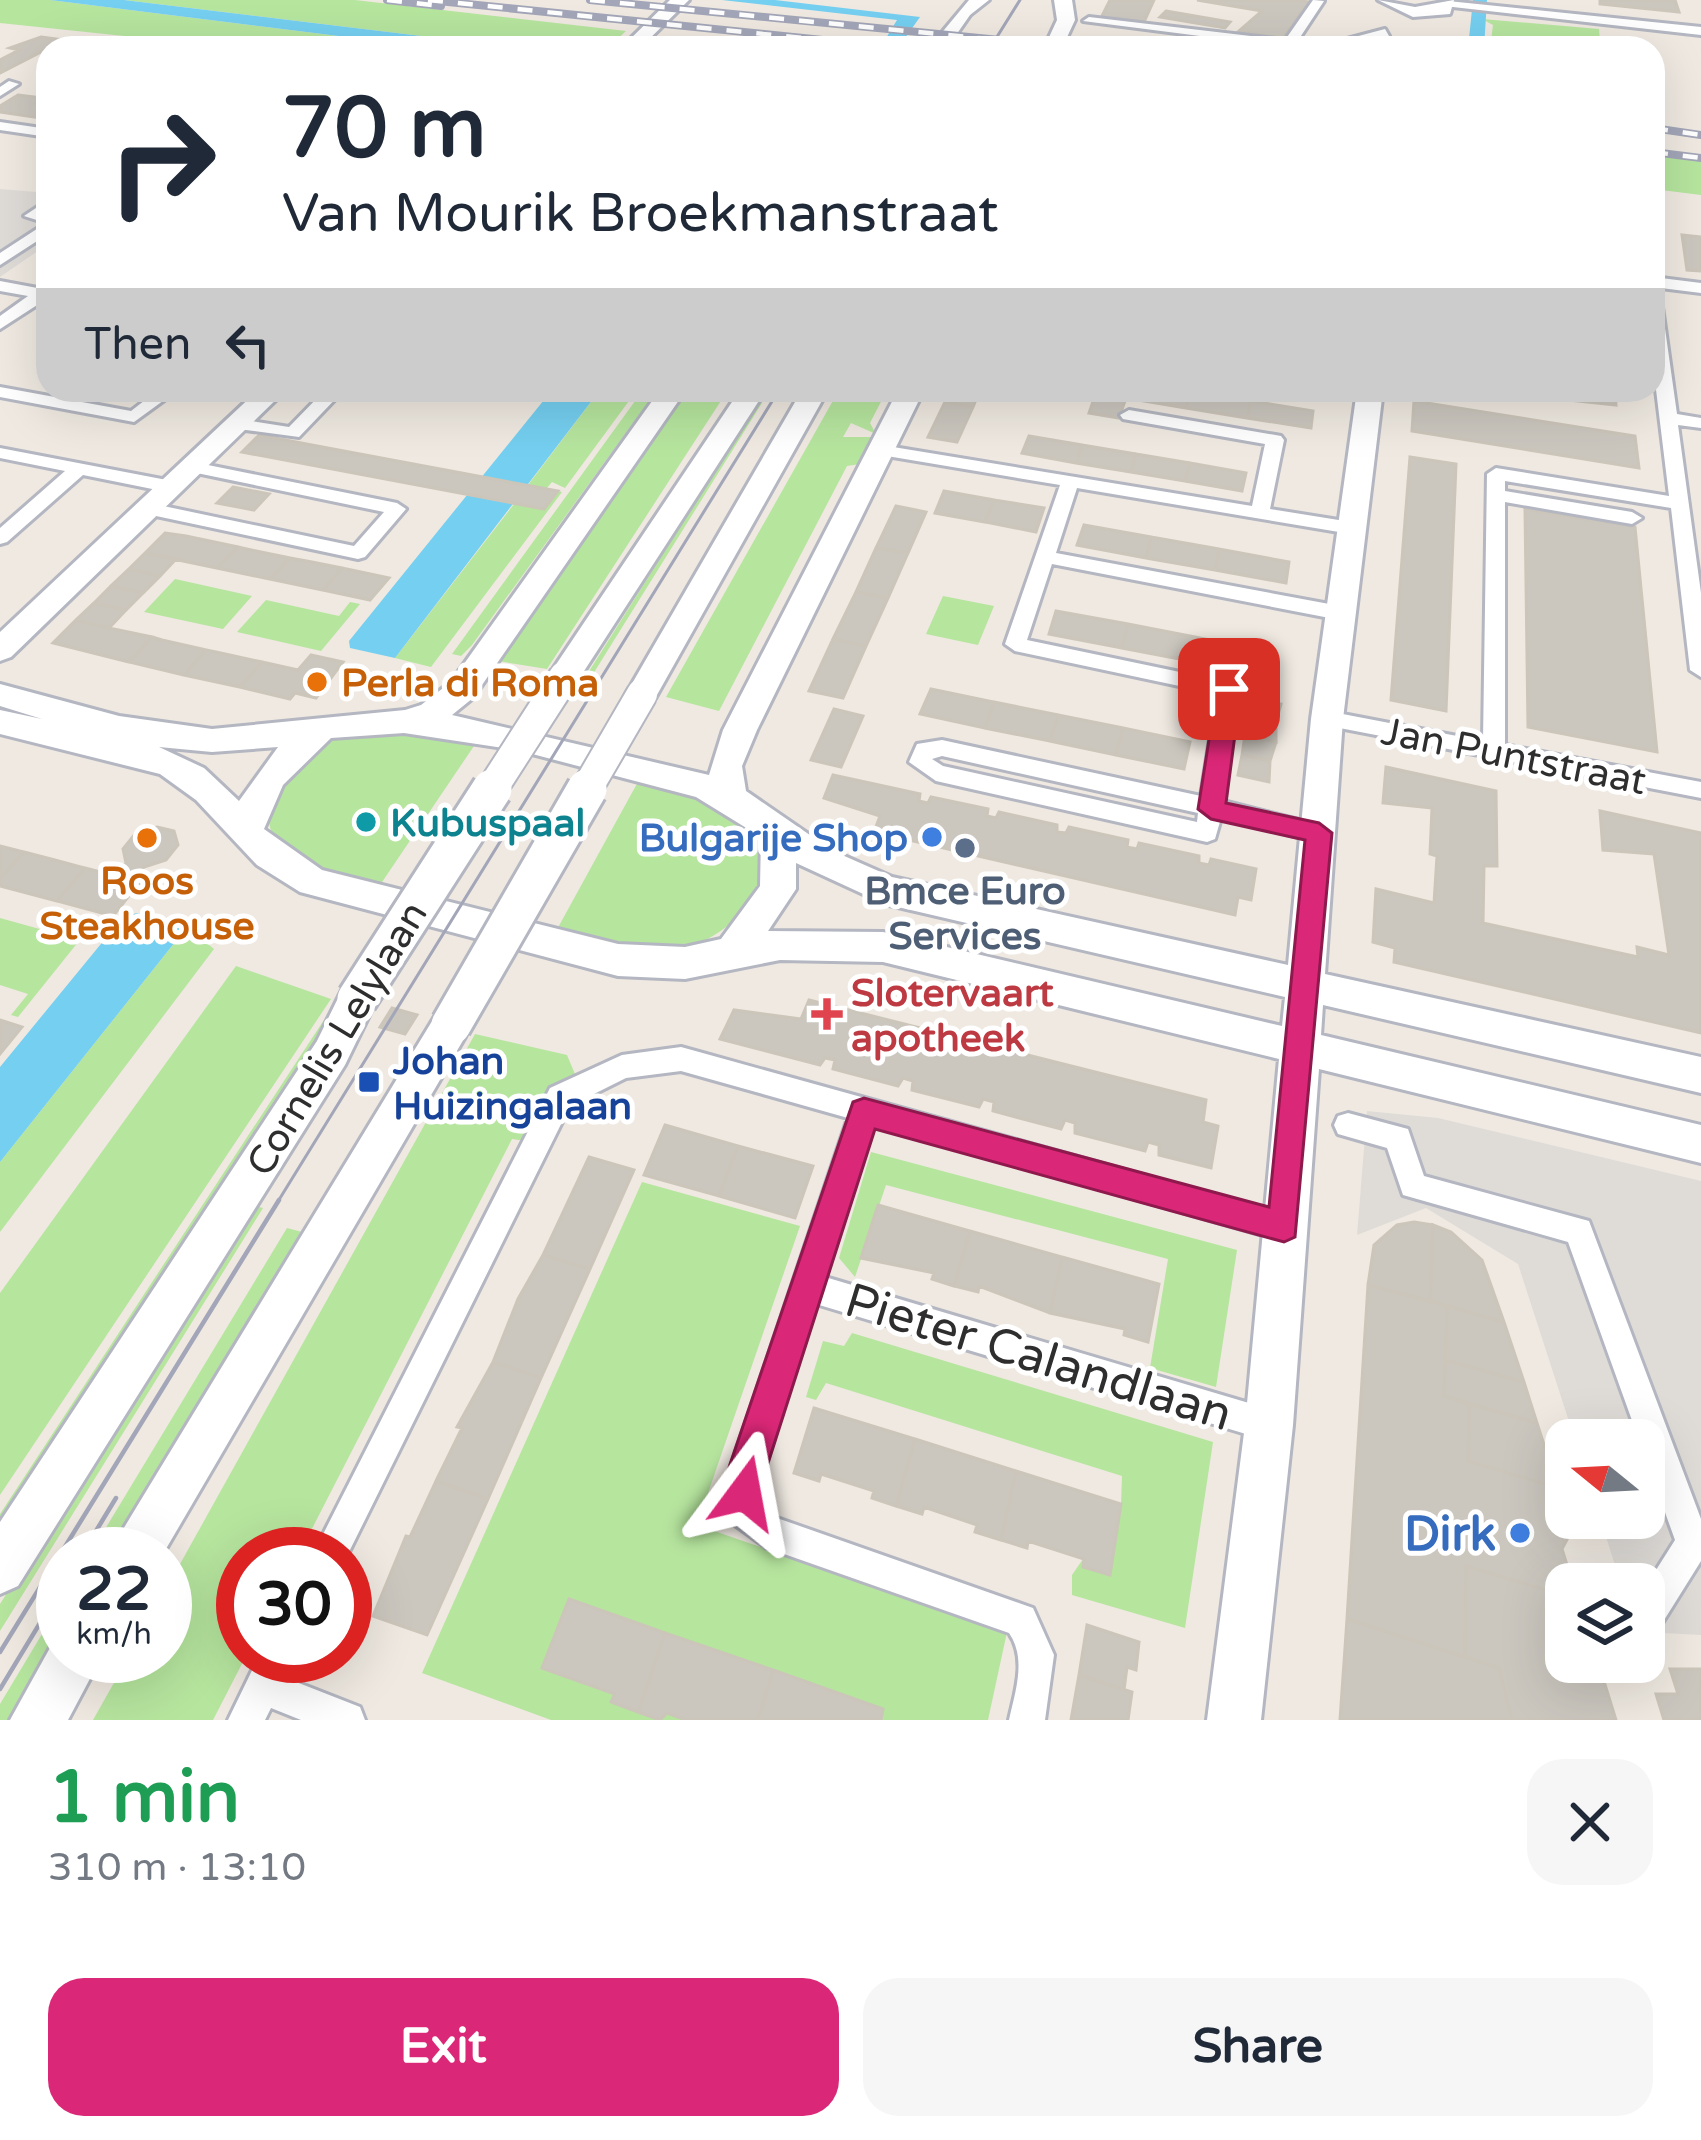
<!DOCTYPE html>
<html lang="en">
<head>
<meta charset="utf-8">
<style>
	:root { --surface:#fff; --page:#f6f6f7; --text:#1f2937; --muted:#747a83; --accent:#db2777 }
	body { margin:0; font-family:"Varela Round",sans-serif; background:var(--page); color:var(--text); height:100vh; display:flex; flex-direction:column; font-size:45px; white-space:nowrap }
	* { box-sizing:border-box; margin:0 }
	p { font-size:39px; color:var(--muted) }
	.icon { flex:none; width:66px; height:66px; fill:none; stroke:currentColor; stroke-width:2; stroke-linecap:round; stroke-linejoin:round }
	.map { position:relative; height:1720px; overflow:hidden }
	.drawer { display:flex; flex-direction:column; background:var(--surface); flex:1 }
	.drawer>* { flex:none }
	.hud { position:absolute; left:36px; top:36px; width:1629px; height:366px; border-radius:36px; box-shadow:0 12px 48px #0002; background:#fff; color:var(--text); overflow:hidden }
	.needle { width:78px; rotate:288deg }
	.tools { position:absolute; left:1545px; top:1419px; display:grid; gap:24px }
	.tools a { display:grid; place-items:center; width:120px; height:120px; border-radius:24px; background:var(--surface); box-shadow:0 12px 48px #0002; font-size:60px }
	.speed { position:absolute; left:36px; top:1527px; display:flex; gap:24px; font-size:60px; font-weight:700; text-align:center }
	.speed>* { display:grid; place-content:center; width:156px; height:156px; border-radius:50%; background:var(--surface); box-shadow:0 12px 48px #0002; line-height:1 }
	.speed small { font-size:30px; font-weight:400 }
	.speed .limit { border:18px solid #d22; background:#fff; color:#111 }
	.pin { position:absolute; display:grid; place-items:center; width:102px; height:102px; color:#fff; margin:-51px; border-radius:24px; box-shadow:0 6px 18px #0006 }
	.me { position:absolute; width:132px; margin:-66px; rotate:13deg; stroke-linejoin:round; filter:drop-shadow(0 0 9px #0008) }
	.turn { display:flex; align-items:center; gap:42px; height:252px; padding:0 48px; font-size:54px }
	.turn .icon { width:156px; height:156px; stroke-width:2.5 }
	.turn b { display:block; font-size:84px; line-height:102px }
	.then { display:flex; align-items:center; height:114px; padding:0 48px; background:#0003; gap:24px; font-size:45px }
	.round { display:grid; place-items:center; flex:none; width:126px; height:126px; border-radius:36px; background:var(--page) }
	.summary { display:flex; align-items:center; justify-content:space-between; height:204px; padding:0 48px }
	h1 { font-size:72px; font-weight:700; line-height:90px; color:#1e9e55 }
	.button { display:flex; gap:24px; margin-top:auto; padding:24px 48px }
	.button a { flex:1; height:138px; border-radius:36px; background:var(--accent); color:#fff; font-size:48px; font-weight:700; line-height:138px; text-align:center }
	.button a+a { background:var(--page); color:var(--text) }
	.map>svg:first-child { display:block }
</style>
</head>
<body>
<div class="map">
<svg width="1701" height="1720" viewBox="0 0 1701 1720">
	<rect width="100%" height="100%" fill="#efe9e1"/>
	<path fill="#b6e59e" d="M0,0H50L435,48H239L0,23Z
		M124,0H355L626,31L608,48H520Z
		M1482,19L1599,29L1600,42L1518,37V48H1490L1493,25Z
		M1653,154L1701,160V195L1653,189Z
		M600,390H637L565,488L552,482L546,489L528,485Z
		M643,390H657L472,645L461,656L452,654Z
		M681,390H728L547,669L498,661Z
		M766,390H770L593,674L588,673Z
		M839,390H887L870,423L876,434L851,423L843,437H874L860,464L847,466L719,711L666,697Z
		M558,491L562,492L431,667L395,658L514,504L544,509Z
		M175,579L252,596L223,629L144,612Z
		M943,596L994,606L978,645L926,634Z
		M266,600L339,616L350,602L360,604L321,651L237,632Z
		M409,731L476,743L378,888C323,872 226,848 290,775C305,758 320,742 343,737C364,732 387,733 409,731Z
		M639,780C678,790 718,800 748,828C798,873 727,940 682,949C641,957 595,941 555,933Z
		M0,918L72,938L87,921H95L18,1017L11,1015L28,994L0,985Z
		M187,927L214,949L0,1232V1162Z
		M236,966L331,999L0,1495V1293Z
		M341,994L348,996L0,1530V1514Z
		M475,1034L567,1055L577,1079L532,1142L512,1139L299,1554H243L246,1656L213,1720H93L129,1656H165V1591Z
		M871,1152L1237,1250L1216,1387L1150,1368L1168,1259L886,1185L855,1277L839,1258Z
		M642,1182L800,1226L697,1525L1007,1632L988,1720H551L422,1673Z
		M252,1205L263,1208L0,1631V1604Z
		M287,1228L302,1232L111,1554H90Z
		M852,1333L1213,1442L1185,1628L1072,1595V1575L1121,1504L1122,1476L826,1383L816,1400L806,1397L823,1341L844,1346Z
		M63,1599V1635L13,1720H0V1704Z"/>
	<path fill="#dfdcd8" d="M0,189L48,193V244L0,277Z
		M1367,1111L1438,1118L1701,1181V1635L1644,1632V1584H1621L1600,1518H1644V1440H1575L1518,1264L1426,1208L1357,1235Z"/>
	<path fill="#75cff0" d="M50,0H124L520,48H435Z
		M722,0H775L920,17L898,48H880L897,20Z
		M552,390H600L395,658L350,648L349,641Z
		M137,913L187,927L0,1162V1067L123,917Z"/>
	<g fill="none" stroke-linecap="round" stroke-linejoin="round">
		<path fill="#75cff0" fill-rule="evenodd" d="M1473,0H1487L1484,48H1468Z"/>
	</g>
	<path fill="#cbc7bf" stroke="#cbc5ba" stroke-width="3" d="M1110,0H1154L1144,22L1101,18Z
		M1197,0H1294L1309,2L1282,38L1239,31L1262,11Z
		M1600,0H1675L1679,12L1600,4Z
		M1166,11L1230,22L1225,28L1160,17Z
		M41,37L64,40L0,73V60L19,50L10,48Z
		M18,95L42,98L35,103L48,104V119L0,112V106Z
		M1682,235L1701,237V271L1687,270Z
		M950,390H980L973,407L945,402Z
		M1097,390H1180L1190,392L1186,408L1126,398L1119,418L1089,413Z
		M1496,390H1615L1616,405L1511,394Z
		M1190,392L1251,401L1247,418L1186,408Z
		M1251,401L1313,411L1311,428L1247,418Z
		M1414,401L1635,436L1639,468L1412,431Z
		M945,402L973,407L957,442L928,437Z
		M259,435L317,446L558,491L544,509L242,452Z
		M1029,436L1082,445L1076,463L1022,453Z
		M1082,445L1136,454L1131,472L1076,463Z
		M1136,454L1190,463L1185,481L1131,472Z
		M1410,457L1456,464L1446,711L1391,700Z
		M1190,463L1246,473L1242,491L1185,481Z
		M233,487L269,494L254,510L217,503Z
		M944,491L994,500L985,522L935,513Z
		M994,500L1044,508L1036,532L985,522Z
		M896,506L926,512L908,553L876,548Z
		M1525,509L1635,527L1657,752L1528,727Z
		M1084,525L1151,537L1146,558L1077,545Z
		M165,533L186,536L238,547L217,568L145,553Z
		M1151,537L1219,549L1215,570L1146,558Z
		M238,547L261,552L290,558L270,579L217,568Z
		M876,548L908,553L888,598L856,592Z
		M1219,549L1289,562L1286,583L1215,570Z
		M145,553L176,559L160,576L129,569Z
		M290,558L312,562L342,568L323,590L270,579Z
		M342,568L389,578L370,600L323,590Z
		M129,569L160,576L143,593L111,586Z
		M111,586L143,593L126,610L94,603Z
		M856,592L888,598L866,646L833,639Z
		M94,603L126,610L109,628L76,620Z
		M1056,611L1128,624L1122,648L1049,634Z
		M76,620L109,628L152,637L129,662L53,643Z
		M1128,624L1200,638L1195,662L1122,648Z
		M152,637L162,640L206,650L184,675L129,662Z
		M1200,638L1275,653L1271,677L1195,662Z
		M833,639L866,646L843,698L809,691Z
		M206,650L216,652L262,662L240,687L184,675Z
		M311,655L343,662L316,698L295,693L290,699L240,687L262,662L298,670Z
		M931,689L994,702L985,728L920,714Z
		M1252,697L1281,704L1276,722L1249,717Z
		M994,702L1058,715L1050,741L985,728Z
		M834,709L863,716L841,767L811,760Z
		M1058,715L1123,728L1116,755L1050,741Z
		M1249,717L1276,722V742L1245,735Z
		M1123,728L1190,742L1184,769L1116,755Z
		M1245,735L1276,742L1270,761L1242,755Z
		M1242,755L1270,761L1269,782L1238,775Z
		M1386,767L1496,791L1497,866H1484L1483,923L1638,957L1637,947L1669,955L1654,854L1603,850L1600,811L1701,833V1033L1394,962L1395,948L1373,942L1376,889L1434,903L1437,856L1430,854L1432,808L1383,803Z
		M833,775L920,794L919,801L928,803L931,797L988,809L987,816L996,818L999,812L1057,825V832L1066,833L1069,827L1128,840L1127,847L1137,849L1139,843L1199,856V863L1209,865L1211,859L1256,869L1251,900L1238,897L1235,915L874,832L880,816L824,798Z
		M157,827L174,831L178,845L166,860L144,867L133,881L112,875L126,863L123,849L135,834Z
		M0,846L24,852L0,878Z
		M24,852L51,859L85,868L57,901L0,886V878Z
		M85,868L112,875L140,882L113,916L57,901Z
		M809,1000L1206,1100L1203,1122L1218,1126L1211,1168L1159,1155V1145L1148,1142L1145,1151L1075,1133V1123L1065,1120L1061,1129L993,1111L994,1102L983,1099L979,1107L912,1090L913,1081L903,1078L898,1086L833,1069L835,1060L825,1058L820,1065L720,1039L734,1010L801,1019Z
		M392,1008L417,1015L405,1034L380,1027Z
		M0,1020L22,1027L0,1054Z
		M665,1125L738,1146L719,1196L644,1175Z
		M738,1146L813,1166L795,1218L719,1196Z
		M589,1157L634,1170L590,1269L543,1255Z
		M878,1205L970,1231L954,1286L932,1279L934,1273L861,1258Z
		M1414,1222L1433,1225L1430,1301L1368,1285L1374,1245L1397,1225Z
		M1433,1225L1451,1232L1482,1260L1504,1322L1430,1301Z
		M970,1231L1062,1257L1050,1313L979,1286L978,1292L954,1286Z
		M543,1255L590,1269L541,1378L493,1362L518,1299Z
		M1062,1257L1159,1284L1148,1342L1124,1335L1125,1329L1050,1313Z
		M1368,1285L1447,1306L1444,1396L1469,1404L1468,1461L1558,1488L1572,1530L1562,1549L1573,1584H1566V1596L1466,1566L1465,1657L1347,1619Z
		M1447,1306L1504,1322L1524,1382L1445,1360Z
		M1445,1360L1524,1382L1537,1423L1444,1396Z
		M493,1362L541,1378L488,1499L436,1481L462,1428L457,1427Z
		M1469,1404L1537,1423L1558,1488L1468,1461Z
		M814,1408L915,1439L896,1506L872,1498L874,1491L821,1474L819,1481L794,1473Z
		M915,1439L1016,1471L1001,1540L975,1532L977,1525L924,1507L922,1514L896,1506Z
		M1016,1471L1121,1504L1110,1575L1083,1567L1084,1559L1028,1541L1027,1548L1001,1540Z
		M436,1481L488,1499L427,1635L373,1616L406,1536L410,1537Z
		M1466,1566L1566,1596V1662H1598L1616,1720H1512L1499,1668L1465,1657Z
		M569,1599L665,1633L638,1712L611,1702L615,1694L542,1668Z
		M1347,1619L1499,1668L1512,1720H1340Z
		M1087,1625L1139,1642L1136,1670L1127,1667L1124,1690L1079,1675Z
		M665,1633L773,1670L758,1720H686L667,1713L660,1720L638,1712Z
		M1670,1669H1701V1720H1664L1656,1694H1678Z
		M773,1670L883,1709L881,1720H758Z
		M1079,1675L1132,1692L1128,1720H1071Z"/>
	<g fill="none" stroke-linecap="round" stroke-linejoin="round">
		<defs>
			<path id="street" d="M1313,0L1324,1L1293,48L1083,21L1089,17L1285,40Z
				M1448,1L1701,27V35L1444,6Z
				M1385,29L1389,36L1335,48H1313Z
				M9,81L19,84L0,96V87Z
				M0,122L48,129V137L0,130Z
				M48,200V211L44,214L48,215V234L0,265V253L46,223L24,216Z
				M1653,277L1701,283V293L1653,287Z
				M0,281L48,290V298L0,329V316L28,296L0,291Z
				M1653,295L1661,300L1677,414L1701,418V428L1678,425L1701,593V677L1690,670L1671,508L1505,481V491L1632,512L1642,518L1632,524L1505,502V745L1701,782V798L1319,724L1316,719L1319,714L1327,711L1483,741L1487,474L1496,468L1669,496L1653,365Z
				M0,387L131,411L158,390H178L134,422L0,397Z
				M325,390H344L299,437L238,429L229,424L238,419L289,427Z
				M1129,410L1281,436L1284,440L1270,509L1351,522L1361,528L1351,534L1077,488L1056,553L1340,606L1350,613L1340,620L1052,564L1027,640L1237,684L1240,689L1223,801L1327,827L1331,833L1327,839L1319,842L1221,818L1215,839L1207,842L936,781L909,762L917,744L942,740L1201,796L1217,694L1015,651L1005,644L1060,485L881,455L872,450L881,445L1252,506L1265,444L1123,419L1120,415ZM942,756L1198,813L1197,822L943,766L932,759Z
				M0,448L172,481L181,487L172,493L83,475L7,542L0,544V528L65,471L0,458Z
				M193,462L397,503L406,509L365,557L358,559L142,513V505L149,503L354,546L384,512L187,471V463Z
				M681,1047L1294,1217L1299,1227L1294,1237L1284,1241L874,1125L825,1277L1269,1409L1280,1414L1285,1425L1280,1436L1269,1441L816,1304L760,1482L763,1504L777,1518L1033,1608L1054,1655L1045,1720H1009C1015,1692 1027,1659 1009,1633L767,1548L735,1525L726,1482L848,1118L681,1071L626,1078L570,1106L345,1560V1554H313L550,1088L622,1055Z
				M1348,1113L1408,1129L1424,1176L1589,1221L1701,1519V1561L1656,1633L1644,1639V1589L1675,1540L1644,1454V1440H1639L1568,1242L1403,1195L1387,1148L1338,1134L1334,1125L1338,1116Z
				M259,1656H296L286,1678L360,1707L365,1720H301L271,1708L265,1720H228Z"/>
			<path id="secondary" d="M670,0H689L640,48H621Z
				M969,0H989L970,15L947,48H929Z
				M1054,0H1072L1075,20L1062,48H1044L1057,20Z
				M1378,0L1415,7L1454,0L1450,14L1413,17Z
				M258,390H286L11,657L0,661V632Z
				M660,390H686L473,698L452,715L709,775L723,730L898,390H924L757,730L742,766L746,791L833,851L892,877L1288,965L1311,719L1357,390H1383L1343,719L1325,974L1701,1057V1093L1323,1005L1321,1035L1701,1125V1163L1319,1069L1293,1425L1261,1720H1207L1245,1425L1279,1059L883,962L780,960L685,979L618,976L300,892L257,865L196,800L160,774L0,734V710L42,719L0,706V684L119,716L212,729L405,710L421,705L451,682ZM404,733L517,750L696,797L761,837L760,886L721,939L685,947L618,944L322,870L264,829L283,785L331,738ZM159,747L212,752L278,747L239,801L204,768ZM796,863L885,904L1285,997L1282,1026L883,932L768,931L796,889Z
				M740,390H766L575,685H553L548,677L553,669Z
				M802,390H828L653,702H631L626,694Z
				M357,983L371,988L377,999L345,1065L18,1586L0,1594V1522L317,1041L343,988Z
				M451,1008L465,1013L471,1025L465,1037L163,1554H108L437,1013Z
				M63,1634V1656H102L68,1720H10L56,1637Z"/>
		</defs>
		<use href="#street" stroke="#b4b7c1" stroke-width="6"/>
		<use href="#secondary" stroke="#b4b7c1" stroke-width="6"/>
		<use href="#street" fill="#fff" fill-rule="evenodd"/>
		<use href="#secondary" fill="#fff" fill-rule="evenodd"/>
		<path stroke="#a3a6b8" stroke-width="3" d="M990,48L1020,0
			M277,1203L779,390"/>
		<path stroke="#a3a6b8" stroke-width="4.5" d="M82,1554L116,1498
			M0,1652L279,1200
			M0,1689L63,1585"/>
		<defs>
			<path id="rail" d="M387,0L441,6
				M428,0L901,48
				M590,0L1081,48
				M1653,128L1701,135
				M1653,152L1701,158"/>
		</defs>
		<use href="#rail" stroke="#a3a6b8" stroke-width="8"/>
		<use href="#rail" stroke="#fff" stroke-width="4.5" stroke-dasharray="15" stroke-linecap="butt"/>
		<defs>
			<path id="secondary-bridge-far1" d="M490,792L564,677
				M585,792L642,694"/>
			<path id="secondary-bridge" d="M357,999L492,789
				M451,1025L587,789"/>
		</defs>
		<use href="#secondary-bridge-far1" stroke="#b4b7c1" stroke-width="34" stroke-linecap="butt"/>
		<use href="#secondary-bridge" stroke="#b4b7c1" stroke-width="45" stroke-linecap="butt"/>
		<use href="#secondary-bridge-far1" stroke="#fff" stroke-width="30"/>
		<use href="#secondary-bridge" stroke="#fff" stroke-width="39"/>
	</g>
	<path fill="#db2777" stroke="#8e194d" stroke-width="3" d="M1229,681L1241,689L1226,803L1319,823L1332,833L1295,1237L1284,1242L875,1129L762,1482L758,1507L745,1512L732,1507L724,1482L853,1102L864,1098L1269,1207L1305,840L1211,819L1198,809L1217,689Z"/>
	<g fill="#e8710a" stroke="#fff" stroke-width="4.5">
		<circle cx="317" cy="682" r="12"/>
		<circle cx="147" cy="838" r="12"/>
	</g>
	<circle fill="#0f9aa8" stroke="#fff" stroke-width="4.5" cx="366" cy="822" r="12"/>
	<g fill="#3f7fe0" stroke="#fff" stroke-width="4.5">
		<circle cx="932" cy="837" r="12"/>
		<circle cx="1520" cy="1533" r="12"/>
	</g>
	<circle fill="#5c6f8a" stroke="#fff" stroke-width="4.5" cx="965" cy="848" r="12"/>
	<path fill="#e0444e" stroke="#fff" stroke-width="4.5" d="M821 996h12v12h12v12h-12v12h-12v-12h-12v-12h12z"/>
	<rect fill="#1a4fb4" stroke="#fff" stroke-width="4.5" x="357" y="1070" width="24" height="24" rx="6"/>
	<g text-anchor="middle" stroke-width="10" stroke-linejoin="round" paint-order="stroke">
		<g font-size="39" font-weight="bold" fill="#c56008" stroke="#fff" text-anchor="start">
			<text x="341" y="696">Perla di Roma</text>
			<text x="147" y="894" text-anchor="middle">Roos<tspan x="147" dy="45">Steakhouse</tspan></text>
		</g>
		<g font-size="39" fill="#2e2e2e" stroke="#fff">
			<text transform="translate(1514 755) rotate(11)" y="14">Jan Puntstraat</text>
			<text transform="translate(336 1038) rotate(-59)" y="14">Cornelis Lelylaan</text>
		</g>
		<g font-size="39" font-weight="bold" fill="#0d838f" stroke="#fff" text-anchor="start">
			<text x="390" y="836">Kubuspaal</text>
		</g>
		<g font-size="39" font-weight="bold" fill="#366cbe" stroke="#fff" text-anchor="end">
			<text x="908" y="851">Bulgarije Shop</text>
		</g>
		<g font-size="39" font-weight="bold" fill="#4e5e75" stroke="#fff">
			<text x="965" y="904">Bmce Euro<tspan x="965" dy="45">Services</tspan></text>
		</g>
		<g font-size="39" font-weight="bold" fill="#be3a42" stroke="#fff" text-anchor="start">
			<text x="851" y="1006">Slotervaart<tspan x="851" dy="45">apotheek</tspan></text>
		</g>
		<g font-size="39" font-weight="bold" fill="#164399" stroke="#fff" text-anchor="start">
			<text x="393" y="1074">Johan<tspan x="393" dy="45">Huizingalaan</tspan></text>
		</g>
		<g font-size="48" fill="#2e2e2e" stroke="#fff">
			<text transform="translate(1039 1356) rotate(17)" y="17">Pieter Calandlaan</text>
		</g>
		<g font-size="48" font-weight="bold" fill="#366cbe" stroke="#fff" text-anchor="end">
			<text x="1496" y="1550">Dirk</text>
		</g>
	</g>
</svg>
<div class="tools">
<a><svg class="needle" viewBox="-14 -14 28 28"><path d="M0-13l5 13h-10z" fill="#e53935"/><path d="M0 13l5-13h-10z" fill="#747a83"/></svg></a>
<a><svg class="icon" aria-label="layers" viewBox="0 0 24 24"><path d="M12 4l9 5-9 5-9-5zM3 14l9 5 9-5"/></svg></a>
</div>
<div class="speed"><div>22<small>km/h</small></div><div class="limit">30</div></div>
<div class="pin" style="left:1229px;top:689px;background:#d93025"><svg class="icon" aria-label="arrive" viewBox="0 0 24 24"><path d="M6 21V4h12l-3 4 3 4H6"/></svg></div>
<svg class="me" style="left:745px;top:1493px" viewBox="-20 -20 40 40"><path d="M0-17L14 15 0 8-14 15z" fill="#db2777" stroke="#fff" stroke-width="4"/></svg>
<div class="hud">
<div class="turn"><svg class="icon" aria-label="right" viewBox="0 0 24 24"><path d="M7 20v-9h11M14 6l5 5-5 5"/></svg><div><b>70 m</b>Van Mourik Broekmanstraat</div></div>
<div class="then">Then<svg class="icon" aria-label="left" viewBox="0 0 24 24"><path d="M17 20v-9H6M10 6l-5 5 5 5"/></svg></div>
</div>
</div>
<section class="drawer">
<div class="summary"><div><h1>1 min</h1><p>310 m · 13:10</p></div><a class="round"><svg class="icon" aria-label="close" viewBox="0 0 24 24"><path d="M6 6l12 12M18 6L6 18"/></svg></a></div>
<div class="button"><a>Exit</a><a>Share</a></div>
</section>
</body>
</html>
